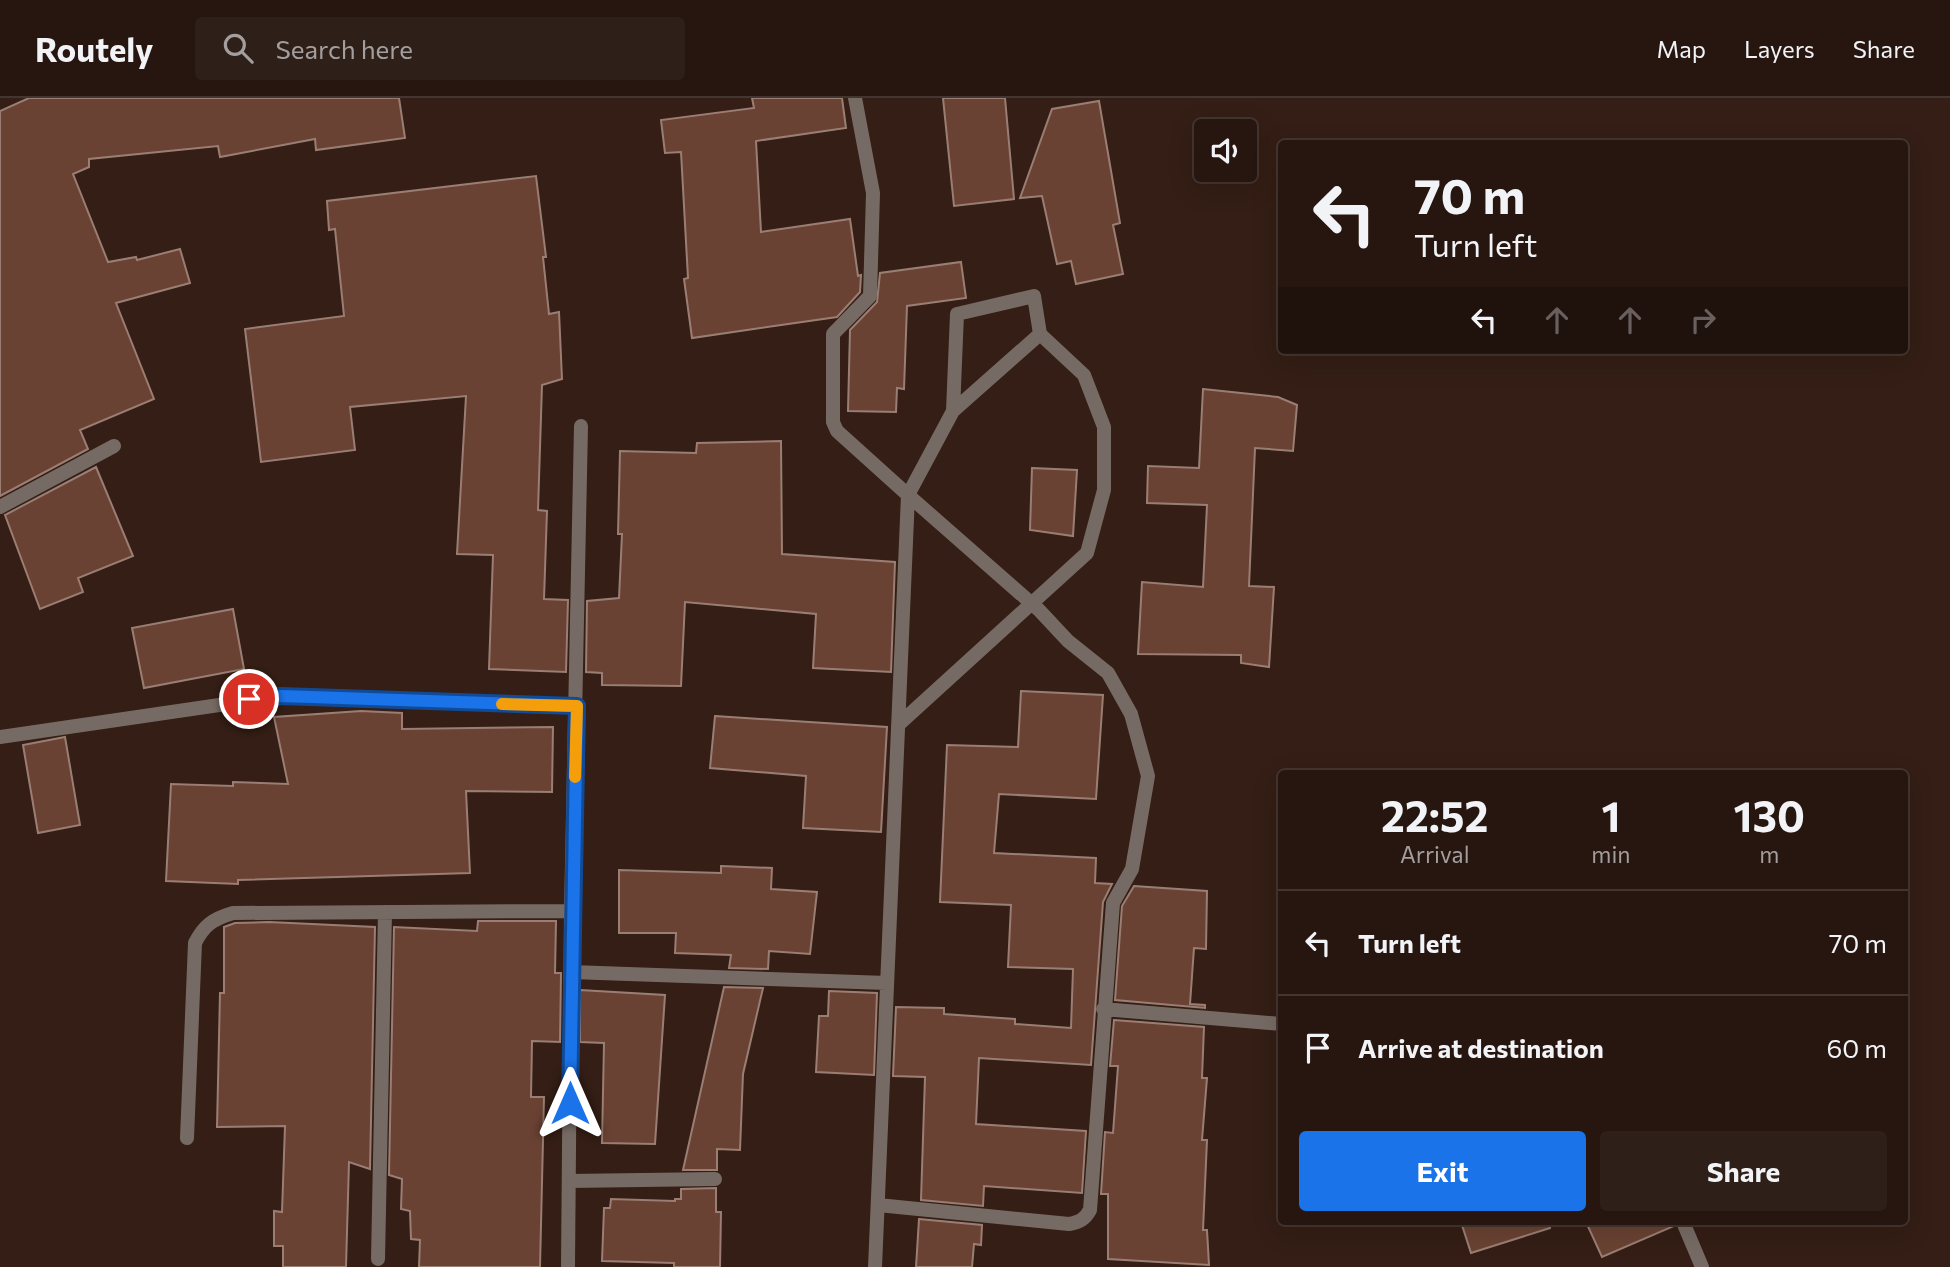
<!DOCTYPE html>
<html lang="en">
<head>
<meta charset="utf-8">
<style>
	:root { --surface:#271610; --page:#2f1f19; --text:#f1f3f6; --muted:#a49f9f; --line:#433530; --accent:#1a73e8 }
	body { margin:0; font-family:Commissioner,sans-serif; background:var(--page); color:var(--text); height:100vh; display:flex; flex-direction:column; font-size:26px; white-space:nowrap }
	* { box-sizing:border-box; margin:0 }
	p { font-size:23px; color:var(--muted) }
	.icon { flex:none; width:38px; height:38px; fill:none; stroke:currentColor; stroke-width:2; stroke-linecap:round; stroke-linejoin:round }
	.map { position:relative; flex:1; overflow:hidden }
	.drawer { position:absolute; left:1278px; top:672px; width:630px; height:455px; display:flex; flex-direction:column; background:var(--surface); border-radius:7px; box-shadow:0 7px 28px #0002,0 0 0 2px var(--line) }
	.drawer>* { flex:none }
	.banner { position:absolute; left:1278px; top:42px; width:630px; height:214px; border-radius:7px; box-shadow:0 7px 28px #0002,0 0 0 2px var(--line); background:#271610; color:var(--text); overflow:hidden }
	.fabs { position:absolute; left:1194px; top:21px; display:grid; gap:14px }
	.fabs a { display:grid; place-items:center; width:63px; height:63px; border-radius:7px; background:var(--surface); box-shadow:0 7px 28px #0002,0 0 0 2px var(--line); font-size:35px }
	.pin { position:absolute; display:grid; place-items:center; width:60px; height:60px; color:#fff; margin:-30px; border:4px solid #fff; border-radius:50%; box-shadow:0 2px 7px #0007 }
	.me { position:absolute; width:77px; margin:-38px; rotate:0deg; stroke-linejoin:round; filter:drop-shadow(0 0 5px #0008) }
	.turn { display:flex; align-items:center; gap:24px; height:147px; padding:0 21px; font-size:32px }
	.turn .icon { width:91px; height:91px; stroke-width:2.5 }
	.turn b { display:block; font-size:49px; line-height:60px }
	.lanes { display:flex; align-items:center; height:66px; padding:0 21px; background:#0003; justify-content:center; gap:35px; direction:ltr }
	.lanes .off { opacity:.35 }
	.eta { display:flex; justify-content:space-evenly; align-items:center; height:119px; text-align:center }
	.eta b { font-size:42px; font-weight:700; line-height:49px }
	.button { display:flex; gap:14px; margin-top:auto; padding:14px 21px }
	.button a { flex:1; height:80px; border-radius:7px; background:var(--accent); color:#fff; font-size:28px; font-weight:700; line-height:80px; text-align:center }
	.button a+a { background:var(--page); color:var(--text) }
	ul { padding:0; list-style:none }
	li { display:flex; align-items:center; gap:21px; height:105px; padding:0 21px; border-top:2px solid var(--line) }
	li div { flex:1 }
	li b { display:block; font-size:26px }
	li em { font-style:normal }
	header { display:flex; align-items:center; gap:42px; box-sizing:border-box; height:98px; padding:0 35px; background:var(--surface); border-bottom:2px solid var(--line) }
	header strong { font-size:33px }
	nav { display:flex; gap:38px; margin-inline-start:auto; font-size:24px }
	.search { width:490px; height:63px; background:var(--page); display:flex; align-items:center; gap:18px; box-sizing:border-box; padding:0 24px; border-radius:7px; color:var(--muted); font-size:26px }
	.map>svg:first-child { display:block }
</style>
</head>
<body>
<header>
<strong>Routely</strong>
<div class="search"><svg class="icon" aria-label="search" viewBox="0 0 24 24"><circle cx="10" cy="10" r="6"/><path d="M15 15l6 6"/></svg>Search here</div>
<nav><a>Map</a><a>Layers</a><a>Share</a></nav>
</header>
<div class="map">
<svg width="1950" height="1169" viewBox="0 0 1950 1169">
	<rect width="100%" height="100%" fill="#341e15"/>
	<path fill="#694233" stroke="#9b7e73" stroke-width="2" d="M29,0H399L405,40L316,52L315,41L220,59L218,48L89,61V69L73,76L108,164L136,159L137,162L180,151L190,185L116,205L154,301L80,332L88,351L0,398V13Z
		M752,0H842L846,30L756,43L761,134L850,121L858,178L861,177L860,194L837,219L692,240L684,181L688,180L681,54L665,55L661,22L754,10Z
		M943,0H1005L1014,101L954,108Z
		M1099,3L1120,125L1113,127L1123,176L1076,186L1071,163L1057,166L1042,98L1020,100L1052,11Z
		M536,78L546,159H543L549,216L559,214L562,281L542,287L538,412L547,413L544,501L568,502L566,574L489,571L493,457L457,456L466,298L350,309L355,352L261,364L245,231L344,218L335,131L329,132L327,103Z
		M961,164L966,200L907,208L904,291L897,290L896,314L848,313L850,232L877,204L880,175Z
		M1203,291L1278,299L1297,307L1293,353L1255,350L1249,488L1274,489L1269,569L1241,565V557L1138,556L1142,484L1203,489L1207,407L1147,405L1148,368L1199,370Z
		M781,343L782,456L895,464L891,574L813,570L816,516L685,504L681,588L602,587V575L586,574L587,503L619,500L622,436H618L620,353L696,355L697,345Z
		M96,369L133,458L78,480L83,494L40,511L5,417Z
		M1032,370L1077,372L1073,438L1030,432Z
		M233,511L244,571L144,590L132,530Z
		M1021,593L1103,597L1096,701L999,696L994,755L1096,760L1095,785L1112,786L1103,804L1091,967L979,960L976,1026L1086,1033L1082,1095L984,1088L983,1108L921,1102L925,979L893,978L896,909L944,910V916L1015,921V926L1071,930L1073,871L1008,869L1011,807L940,804L947,647L1018,649Z
		M361,613L402,615V631L553,629L552,694L466,693L470,775L238,782V786L166,783L171,686L233,688V684L288,686L274,619Z
		M715,618L887,629L881,734L803,730L806,678L710,670Z
		M65,639L80,727L38,735L23,647Z
		M721,768L772,770L771,791L817,794L810,856L769,853L768,871L729,870L731,857L675,855L676,835H619V772L721,775Z
		M1134,788L1207,793L1206,851L1194,850L1190,906L1205,907V910L1115,902L1122,808Z
		M478,823H556L555,875H561L560,944L532,943L531,999H544L540,1169H419L420,1142L411,1141L410,1113L401,1111L402,1081L389,1077L394,829L477,833Z
		M269,824L375,829L370,1071L349,1064L346,1169H283V1148H274V1113L282,1114L285,1028L217,1029L220,895H224V829L235,825Z
		M724,889L763,890L743,976L740,1052L717,1051V1072H683Z
		M580,892L665,897L655,1046L602,1045L604,945L580,944Z
		M829,893L877,895L874,977L816,974L819,918H828Z
		M1114,922L1204,929L1202,980H1207L1202,1042H1207L1203,1132H1207L1209,1167L1108,1161V1096H1101L1105,1034L1113,1035L1118,968H1110Z
		M716,1090V1114H721L720,1169H674V1165L602,1163L604,1110H610L611,1101L675,1103V1101H681V1091Z
		M919,1121L982,1127L981,1147L974,1146L972,1169H916Z
		M1461,1124H1549L1550,1130L1471,1155Z
		M1586,1124H1673L1674,1128L1602,1159Z"/>
	<g fill="none" stroke-linecap="round" stroke-linejoin="round">
		<path stroke="#766b64" stroke-width="14" d="M855,0L873,95L870,198L833,236V324L837,333L908,397L875,1169
			M0,409L114,348
			M898,627L1087,455L1104,392V329L1084,277L1040,236
			M0,639L281,598L577,608
			M571,874L887,885
			M1103,911L1281,926
			M187,1040L195,845C204,827 213,821 233,815L571,813
			M569,1083L715,1081
			M878,1107L1069,1126C1080,1124 1085,1121 1090,1112L1113,805L1132,771L1148,678L1131,616L1108,575L1068,543L1039,512L908,397L953,313L957,216L1034,198L1040,236L953,313
			M1683,1124L1702,1169
			M378,1161L385,814
			M568,1169L571,813L581,328"/>
	</g>
	<g fill="none" stroke-linecap="round" stroke-linejoin="round">
		<defs>
			<path id="route" d="M249,601L281,598L577,608L570,1005"/>
		</defs>
		<use href="#route" stroke="#114b97" stroke-width="18"/>
		<use href="#route" stroke="#1a73e8" stroke-width="12"/>
		<path stroke="#f59e0b" stroke-width="12" d="M502,606L577,608L575,679"/>
	</g>
</svg>
<div class="fabs">
<a><svg class="icon" aria-label="sound" viewBox="0 0 24 24"><path d="M4 9h4l5-4v14l-5-4H4zM17 9q2 3 0 6"/></svg></a>
</div>
<div class="pin" style="left:249px;top:601px;background:#d93025"><svg class="icon" aria-label="arrive" viewBox="0 0 24 24"><path d="M6 21V4h12l-3 4 3 4H6"/></svg></div>
<svg class="me" style="left:570px;top:1005px" viewBox="-20 -20 40 40"><path d="M0-17L14 15 0 8-14 15z" fill="#1a73e8" stroke="#fff" stroke-width="4"/></svg>
<div class="banner">
<div class="turn"><svg class="icon" aria-label="left" viewBox="0 0 24 24"><path d="M17 20v-9H6M10 6l-5 5 5 5"/></svg><div><b>70 m</b>Turn left</div></div>
<div class="lanes"><svg class="icon" aria-label="left" viewBox="0 0 24 24"><path d="M17 20v-9H6M10 6l-5 5 5 5"/></svg><svg class="icon off" aria-label="ahead" viewBox="0 0 24 24"><path d="M12 20V5M6 11l6-6 6 6"/></svg><svg class="icon off" aria-label="ahead" viewBox="0 0 24 24"><path d="M12 20V5M6 11l6-6 6 6"/></svg><svg class="icon off" aria-label="right" viewBox="0 0 24 24"><path d="M7 20v-9h11M14 6l5 5-5 5"/></svg></div>
</div>
<section class="drawer">
<div class="eta">
<div><b>22:52</b><p>Arrival</p></div>
<div><b>1</b><p>min</p></div>
<div><b>130</b><p>m</p></div>
</div>
<ul>
<li><svg class="icon" aria-label="left" viewBox="0 0 24 24"><path d="M17 20v-9H6M10 6l-5 5 5 5"/></svg><div><b>Turn left</b></div><em>70 m</em></li>
<li><svg class="icon" aria-label="arrive" viewBox="0 0 24 24"><path d="M6 21V4h12l-3 4 3 4H6"/></svg><div><b>Arrive at destination</b></div><em>60 m</em></li>
</ul>
<div class="button"><a>Exit</a><a>Share</a></div>
</section>
</div>
</body>
</html>
